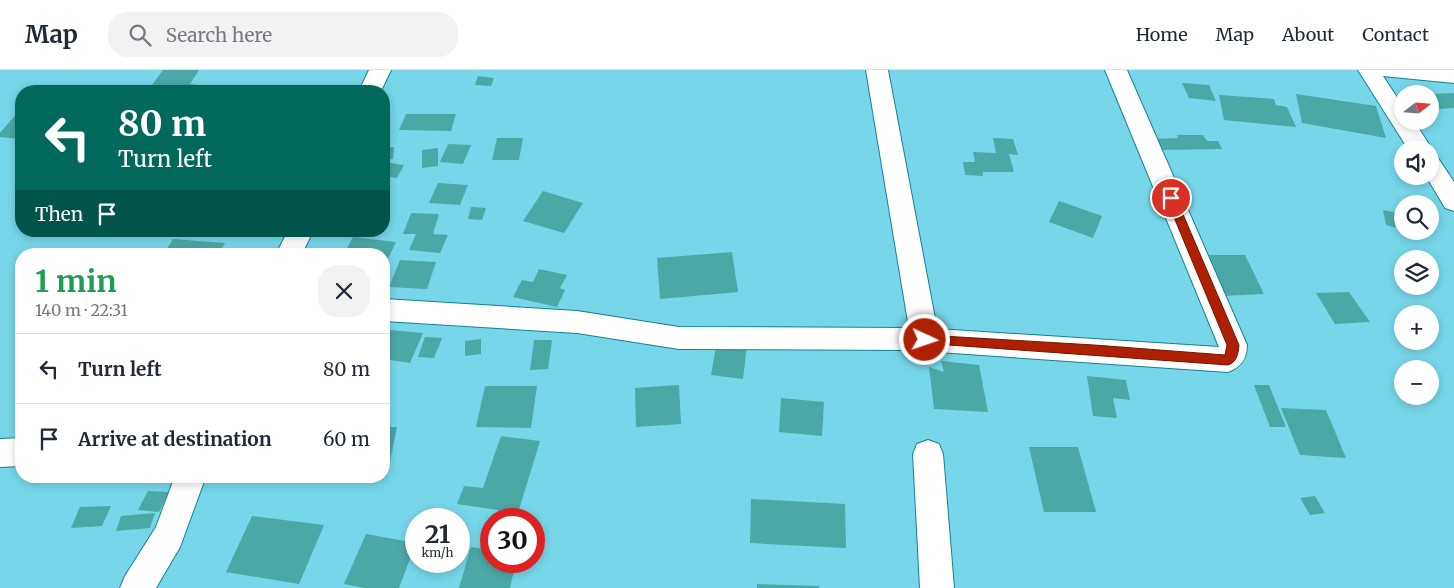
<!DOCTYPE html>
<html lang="en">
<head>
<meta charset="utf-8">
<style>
	:root { --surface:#fff; --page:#f2f2f3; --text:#1f2937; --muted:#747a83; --line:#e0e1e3 }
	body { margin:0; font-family:Merriweather,serif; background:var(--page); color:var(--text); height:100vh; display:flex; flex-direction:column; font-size:19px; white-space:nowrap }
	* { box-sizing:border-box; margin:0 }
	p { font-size:16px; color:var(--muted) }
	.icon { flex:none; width:28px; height:28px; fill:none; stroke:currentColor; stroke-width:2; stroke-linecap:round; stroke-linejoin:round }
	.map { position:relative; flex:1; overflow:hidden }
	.drawer { position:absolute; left:15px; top:178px; width:375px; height:235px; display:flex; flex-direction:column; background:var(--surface); border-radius:20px; box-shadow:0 2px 8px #0003 }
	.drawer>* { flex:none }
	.guide { position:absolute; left:15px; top:15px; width:375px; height:152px; border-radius:20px; box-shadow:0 2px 8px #0003; background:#00695c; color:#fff; overflow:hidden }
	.needle { width:32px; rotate:73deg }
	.buttons { position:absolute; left:1394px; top:15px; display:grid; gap:10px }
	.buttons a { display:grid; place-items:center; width:45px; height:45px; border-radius:50%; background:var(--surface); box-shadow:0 2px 8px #0003; font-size:25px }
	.speed { position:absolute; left:405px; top:438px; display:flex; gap:10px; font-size:25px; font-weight:700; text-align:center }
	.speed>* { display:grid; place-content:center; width:65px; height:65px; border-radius:50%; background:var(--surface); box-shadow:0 2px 8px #0003; line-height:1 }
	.speed small { font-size:12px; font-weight:400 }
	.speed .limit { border:8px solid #d22; background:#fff; color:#111 }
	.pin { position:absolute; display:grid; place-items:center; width:42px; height:42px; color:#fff; margin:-21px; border:2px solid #fff; border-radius:50%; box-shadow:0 1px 5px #0007 }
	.me { position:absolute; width:55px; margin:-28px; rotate:93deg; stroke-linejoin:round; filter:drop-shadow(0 0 4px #0008) }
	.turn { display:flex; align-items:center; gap:18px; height:105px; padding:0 20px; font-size:22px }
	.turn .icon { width:65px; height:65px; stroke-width:2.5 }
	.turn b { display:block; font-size:35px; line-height:42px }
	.then { display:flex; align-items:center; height:48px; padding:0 20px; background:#0003; gap:10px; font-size:19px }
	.round { display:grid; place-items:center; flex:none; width:52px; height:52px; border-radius:20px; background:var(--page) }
	.summary { display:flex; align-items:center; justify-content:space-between; height:85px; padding:0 20px }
	h1 { font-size:30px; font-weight:700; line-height:38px; color:#1e9e55 }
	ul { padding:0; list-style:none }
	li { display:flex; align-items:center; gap:15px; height:70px; padding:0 20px; border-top:1px solid var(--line) }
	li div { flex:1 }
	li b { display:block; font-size:19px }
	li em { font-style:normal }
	header { display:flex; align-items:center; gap:30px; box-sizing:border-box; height:70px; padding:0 25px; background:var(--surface); border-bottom:1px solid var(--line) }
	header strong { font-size:24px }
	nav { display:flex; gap:28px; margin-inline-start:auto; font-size:18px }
	.search { width:350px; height:45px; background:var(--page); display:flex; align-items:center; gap:12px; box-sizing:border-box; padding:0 18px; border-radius:20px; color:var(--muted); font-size:19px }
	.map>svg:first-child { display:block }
</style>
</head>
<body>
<header>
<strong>Map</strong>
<div class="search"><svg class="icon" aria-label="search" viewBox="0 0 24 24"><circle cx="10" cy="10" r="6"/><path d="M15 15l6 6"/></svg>Search here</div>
<nav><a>Home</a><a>Map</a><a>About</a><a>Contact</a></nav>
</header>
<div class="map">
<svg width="1454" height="518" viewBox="0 0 1454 518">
	<rect width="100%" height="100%" fill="#77d6e9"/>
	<path fill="#4ca8a5" d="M163,0H199L190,14L208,16L204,21H175L180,16L152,15Z
		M478,6L494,8L491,16L475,15Z
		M1182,13L1209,15L1216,31L1189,28Z
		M1454,23V38L1437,39L1430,31V24Z
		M1296,24L1376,36L1386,68L1302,53Z
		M1219,25L1274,29L1276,35L1287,37L1296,57L1224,50Z
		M18,42L21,43V69L0,67V63Z
		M406,44H456L451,61L399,60Z
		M1177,65H1203L1207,71H1218L1222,79L1158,80L1153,69L1178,68Z
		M497,68H523L519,90H492Z
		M993,68L1013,69L1018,85L1009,84L1014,102H983V106L965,105L963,92H975L973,82L996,83Z
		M448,74L471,75L463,94L440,92Z
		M394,77L393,89L384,90V78Z
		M438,78V96L422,98V80Z
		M384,92L404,95L397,108L384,106Z
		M438,113L468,115L460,135L429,133Z
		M543,121L583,133L564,163L523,151Z
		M1059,131L1102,146L1093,168L1049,152Z
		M471,137L486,138L482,150L468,149Z
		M1383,140L1402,144V159L1386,155Z
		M411,143L439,144L433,164L448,165L440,183L409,180L416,164H403Z
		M353,167L396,172L384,197V184H344Z
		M173,169L225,173L219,184H164Z
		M732,182L738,222L660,229L657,188Z
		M1209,185H1245L1264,224L1223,226Z
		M400,190L436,192L427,219L389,217Z
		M539,199L567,205L560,218L565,220L557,237L513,227L522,210L533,212Z
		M1349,222L1370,252L1335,254L1316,223Z
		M390,260L423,263L410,293L384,289V273Z
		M425,267L442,268L434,288L418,287Z
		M481,269V284L465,286V271Z
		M534,270H552L548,299L530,300Z
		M717,271L747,275L743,309L711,305Z
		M941,291L979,295L988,342L934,339L929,297L944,302Z
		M1087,306L1126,310L1130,330L1113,328L1117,348L1093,346Z
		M679,315L681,354L636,357L635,318Z
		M1254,315H1269L1286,357H1270Z
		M485,316H537L531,358L476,357Z
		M781,328L824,332L822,366L779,362Z
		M1281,338L1326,340L1346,388L1300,385Z
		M384,357H397L390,392H384Z
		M501,366L540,371L518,443L457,434L464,416L483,418Z
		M1029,377H1078L1096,442H1044Z
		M148,421L169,422L159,442L138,440Z
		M1315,426L1325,443L1310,445L1300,428Z
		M751,429L845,434L846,478L750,473Z
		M111,436L102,456L71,458L80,437Z
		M155,443L150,458L116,461L121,446Z
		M252,446L324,455L299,514L226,502Z
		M366,464L416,473L399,518H365L344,514Z
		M471,477L491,480V491H516L510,518H459Z
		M757,514L819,516V518H757Z"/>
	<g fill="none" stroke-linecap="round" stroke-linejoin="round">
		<defs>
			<path id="minor" d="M369,0H391L381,21H359Z
				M866,0H888L937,259L1219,277L1105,0H1127L1247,275C1247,289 1241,297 1228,302L909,280L679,279L577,263L384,251V229L577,241L679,257L909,258Z
				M1358,0H1454V13L1383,6L1402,35V51H1414L1432,79L1430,82V79H1408Z
				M1430,86L1438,88L1454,112V141L1445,138L1426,106H1430Z
				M288,161H313L302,184H276Z
				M21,368V396L0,397V369Z
				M928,370L939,374L943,384L954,518H920L913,384L917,374Z
				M175,406H206L180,477L156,518H120L125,506L156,457Z"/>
		</defs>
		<use href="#minor" stroke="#138294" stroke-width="2"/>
		<use href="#minor" fill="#fff" fill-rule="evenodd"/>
	</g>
	<path fill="#ae2003" stroke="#711502" d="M1171,125L1176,128L1239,275C1238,284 1237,292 1228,295L921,273L920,270L921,267L925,265L1094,275L1225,285L1227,275L1166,128Z"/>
</svg>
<div class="buttons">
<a><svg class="needle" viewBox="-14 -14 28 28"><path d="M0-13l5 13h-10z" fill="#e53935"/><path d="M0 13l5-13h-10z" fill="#747a83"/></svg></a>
<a><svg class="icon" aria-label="sound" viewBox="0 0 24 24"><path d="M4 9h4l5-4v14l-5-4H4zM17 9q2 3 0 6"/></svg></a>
<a><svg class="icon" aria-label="search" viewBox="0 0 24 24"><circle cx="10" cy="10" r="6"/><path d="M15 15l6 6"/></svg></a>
<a><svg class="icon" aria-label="layers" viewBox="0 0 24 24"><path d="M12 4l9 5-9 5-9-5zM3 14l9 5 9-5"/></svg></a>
<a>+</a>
<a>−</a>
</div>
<div class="speed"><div>21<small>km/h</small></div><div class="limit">30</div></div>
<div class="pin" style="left:1171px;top:128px;background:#d93025"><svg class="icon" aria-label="arrive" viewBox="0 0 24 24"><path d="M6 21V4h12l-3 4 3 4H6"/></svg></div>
<svg class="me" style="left:925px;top:270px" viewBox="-20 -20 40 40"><circle r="17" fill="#ae2003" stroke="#fff" stroke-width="3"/><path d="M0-11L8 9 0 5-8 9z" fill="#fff"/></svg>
<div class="guide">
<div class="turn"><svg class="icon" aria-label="left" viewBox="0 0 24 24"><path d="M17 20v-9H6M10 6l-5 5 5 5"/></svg><div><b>80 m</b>Turn left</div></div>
<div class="then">Then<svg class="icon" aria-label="arrive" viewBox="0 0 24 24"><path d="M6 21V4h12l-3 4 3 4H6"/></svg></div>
</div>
<section class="drawer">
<div class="summary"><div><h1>1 min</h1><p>140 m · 22:31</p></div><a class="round"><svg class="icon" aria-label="close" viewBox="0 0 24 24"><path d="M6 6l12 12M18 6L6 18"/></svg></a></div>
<ul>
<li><svg class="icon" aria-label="left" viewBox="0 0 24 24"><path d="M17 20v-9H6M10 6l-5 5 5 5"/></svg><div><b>Turn left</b></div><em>80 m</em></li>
<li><svg class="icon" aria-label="arrive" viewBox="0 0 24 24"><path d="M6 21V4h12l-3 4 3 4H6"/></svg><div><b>Arrive at destination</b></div><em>60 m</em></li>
</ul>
</section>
</div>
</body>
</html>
